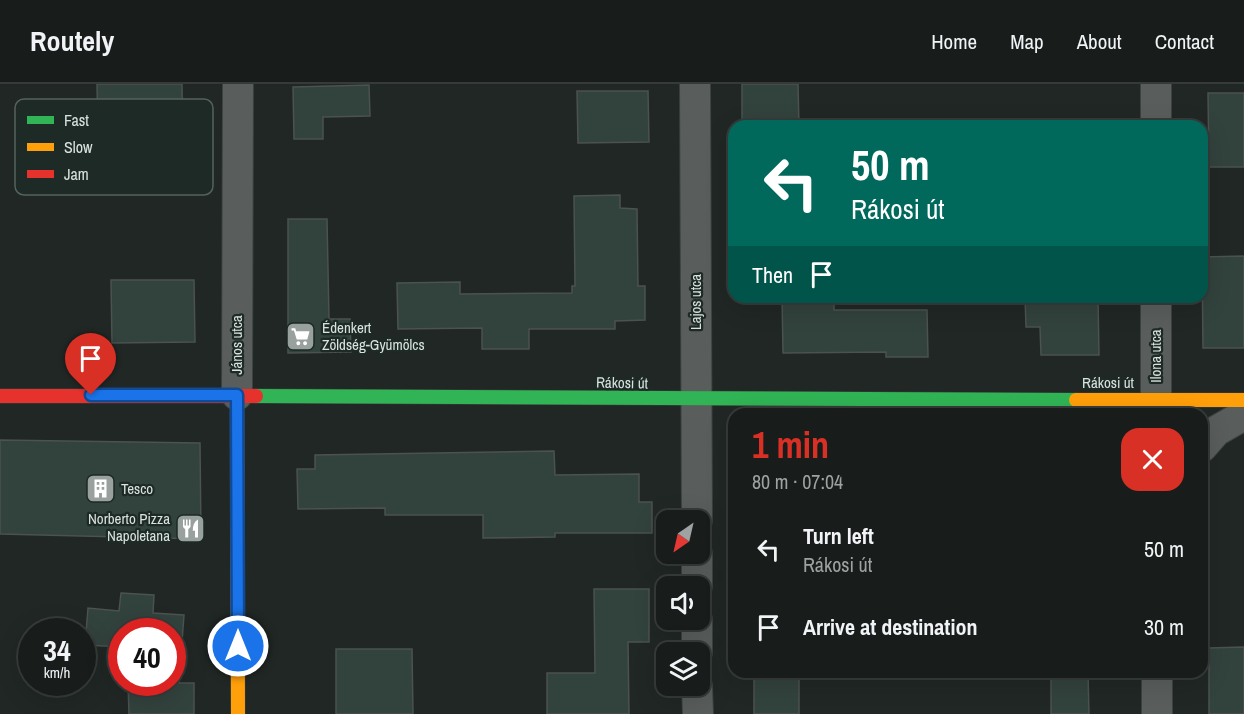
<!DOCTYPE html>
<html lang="en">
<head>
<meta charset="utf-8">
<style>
	:root { --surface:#181d1b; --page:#252a28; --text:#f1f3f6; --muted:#9fa2a3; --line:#363b3a; --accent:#d93025 }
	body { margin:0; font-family:"Archivo Narrow",sans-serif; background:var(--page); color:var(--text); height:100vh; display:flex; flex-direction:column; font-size:22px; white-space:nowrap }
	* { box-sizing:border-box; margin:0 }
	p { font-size:20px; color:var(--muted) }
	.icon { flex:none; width:33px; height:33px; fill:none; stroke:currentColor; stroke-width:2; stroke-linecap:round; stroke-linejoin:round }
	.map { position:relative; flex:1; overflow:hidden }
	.drawer { position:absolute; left:728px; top:324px; width:480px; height:270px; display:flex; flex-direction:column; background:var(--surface); border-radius:18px; box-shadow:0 6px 24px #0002,0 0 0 2px var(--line) }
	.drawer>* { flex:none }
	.guide { position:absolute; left:728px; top:36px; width:480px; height:183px; border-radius:18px; box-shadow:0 6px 24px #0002,0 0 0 2px var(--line); background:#00695c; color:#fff; overflow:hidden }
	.needle { width:39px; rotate:214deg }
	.buttons { position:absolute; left:656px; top:426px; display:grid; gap:12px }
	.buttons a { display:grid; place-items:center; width:54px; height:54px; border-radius:12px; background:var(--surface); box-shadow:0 6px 24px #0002,0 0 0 2px var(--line); font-size:30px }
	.speed { position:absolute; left:18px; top:534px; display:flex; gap:12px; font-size:30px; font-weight:700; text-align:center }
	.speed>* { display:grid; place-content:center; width:78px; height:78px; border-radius:50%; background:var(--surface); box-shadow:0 6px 24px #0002,0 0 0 2px var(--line); line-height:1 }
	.speed small { font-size:15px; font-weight:400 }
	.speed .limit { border:9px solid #d22; background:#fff; color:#111 }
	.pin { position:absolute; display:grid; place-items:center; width:51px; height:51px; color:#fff; margin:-62px -26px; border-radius:50% 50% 50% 0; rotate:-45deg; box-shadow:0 0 6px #0007 }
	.pin .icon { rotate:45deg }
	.me { position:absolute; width:66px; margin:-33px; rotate:0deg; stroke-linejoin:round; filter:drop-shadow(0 0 4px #0008) }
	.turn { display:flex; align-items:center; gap:21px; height:126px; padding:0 24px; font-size:27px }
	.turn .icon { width:78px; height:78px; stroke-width:2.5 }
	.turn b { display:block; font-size:42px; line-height:51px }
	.then { display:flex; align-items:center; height:57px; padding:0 24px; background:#0003; gap:12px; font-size:22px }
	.round { display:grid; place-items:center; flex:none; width:63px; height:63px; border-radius:18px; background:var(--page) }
	.head { display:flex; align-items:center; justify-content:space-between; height:102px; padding:0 24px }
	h1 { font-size:36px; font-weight:700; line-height:45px; color:var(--accent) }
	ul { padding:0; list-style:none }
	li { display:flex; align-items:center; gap:18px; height:78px; padding:0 24px }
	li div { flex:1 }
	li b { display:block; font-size:22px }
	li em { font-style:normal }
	header { display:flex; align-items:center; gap:36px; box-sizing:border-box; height:84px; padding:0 30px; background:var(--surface); border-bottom:2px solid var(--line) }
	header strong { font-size:28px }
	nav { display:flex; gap:33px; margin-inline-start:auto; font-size:21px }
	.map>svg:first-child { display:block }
</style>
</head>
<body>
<header>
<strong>Routely</strong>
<nav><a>Home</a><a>Map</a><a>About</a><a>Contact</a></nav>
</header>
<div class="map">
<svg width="1244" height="630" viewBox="0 0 1244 630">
	<rect width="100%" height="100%" fill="#202724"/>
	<path fill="#32423d" stroke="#4b524f" stroke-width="1.5" d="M97,0H182L183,78H199V108H99Z
		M742,0H798L799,42H742Z
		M369,1L370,32L323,33V55H294L293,3Z
		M577,7H648L649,58L578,59Z
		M1208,9H1244V83H1209Z
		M620,111V124L637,125L638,202H645V236L615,237V245H529V265H482V244L398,245L397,199L460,198V210L572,209V202H575L574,112Z
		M288,135H327L329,235H350L351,268L288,269Z
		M1244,172V264H1203L1202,173Z
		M111,196H194L195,258L112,259Z
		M782,213H834V226H927L928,273H886V268L783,269Z
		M1025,213H1098L1099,271H1041L1040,243H1026Z
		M0,356L200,359L201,455L0,450Z
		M554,367L555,391L639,390V418H652V449H555V453L483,454V431H385V424L298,425L297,385H315V371Z
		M594,505H649V558H628L629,630H547V589H595Z
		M121,509L154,511L153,529L184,531L179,599H194V630H129L128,598H172V548H122V563L85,561L88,524L119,527Z
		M1244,563V630H1209V564Z
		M336,565H412L413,630H336Z
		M754,588H799V630H754Z
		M1051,588H1088L1089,630H1051Z"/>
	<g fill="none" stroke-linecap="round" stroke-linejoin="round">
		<defs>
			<path id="street" d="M695,0L697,436
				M1156,42V0
				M237,311L238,0
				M1156,330V213
				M1202,363L1216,347L1244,331
				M697,470V502
				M697,536V568
				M1157,588V630
				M697,602L698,630"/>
			<path id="fast" d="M256,312L1076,316"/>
			<path id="slow" d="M237,311L238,630
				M1076,316H1244"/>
			<path id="jam" d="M0,312H256"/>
		</defs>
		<use href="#street" stroke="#3c423f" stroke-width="32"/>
		<use href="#fast" stroke="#3c423f" stroke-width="15"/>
		<use href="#slow" stroke="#3c423f" stroke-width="15"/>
		<use href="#jam" stroke="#3c423f" stroke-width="15"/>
		<use href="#street" stroke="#595e5c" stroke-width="30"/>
		<use href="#fast" stroke="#30b455" stroke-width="14"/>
		<use href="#slow" stroke="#ff9f0a" stroke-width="14"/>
		<use href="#jam" stroke="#e5322d" stroke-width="14"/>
	</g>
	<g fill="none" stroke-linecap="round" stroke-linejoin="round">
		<defs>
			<path id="route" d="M91,311H237L238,562"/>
		</defs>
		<use href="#route" stroke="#114b97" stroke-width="15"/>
		<use href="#route" stroke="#1a73e8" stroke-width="10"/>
	</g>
	<defs>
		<symbol id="supermarket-square" viewBox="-11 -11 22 22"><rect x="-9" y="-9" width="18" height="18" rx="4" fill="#99a19e" stroke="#1d2a25"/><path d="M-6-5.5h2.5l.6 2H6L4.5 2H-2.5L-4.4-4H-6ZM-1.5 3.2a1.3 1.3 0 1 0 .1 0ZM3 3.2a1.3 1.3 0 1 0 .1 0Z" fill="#fff"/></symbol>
		<symbol id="building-square" viewBox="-11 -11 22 22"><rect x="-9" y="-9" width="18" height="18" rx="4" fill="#99a19e" stroke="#1d2a25"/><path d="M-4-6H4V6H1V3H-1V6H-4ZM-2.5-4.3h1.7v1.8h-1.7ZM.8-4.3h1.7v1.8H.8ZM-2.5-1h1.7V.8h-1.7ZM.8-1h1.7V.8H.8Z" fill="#fff"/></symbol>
		<symbol id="restaurant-square" viewBox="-11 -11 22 22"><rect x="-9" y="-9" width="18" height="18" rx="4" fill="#99a19e" stroke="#1d2a25"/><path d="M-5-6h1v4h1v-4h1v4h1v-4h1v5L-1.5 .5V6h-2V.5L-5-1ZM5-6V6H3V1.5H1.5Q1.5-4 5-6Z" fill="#fff"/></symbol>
	</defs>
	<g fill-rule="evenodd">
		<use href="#supermarket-square" x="284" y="236" width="33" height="33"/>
		<use href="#building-square" x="84" y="388" width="33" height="33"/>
		<use href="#restaurant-square" x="174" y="428" width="33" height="33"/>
	</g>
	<g text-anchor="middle" stroke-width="4.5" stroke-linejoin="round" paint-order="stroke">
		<g font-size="15" fill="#dae2df" stroke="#1d2a25">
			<text transform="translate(696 218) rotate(-90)" y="5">Lajos utca</text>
			<text transform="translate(237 261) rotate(-90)" y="5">János utca</text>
			<text transform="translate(1156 272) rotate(-90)" y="5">Ilona utca</text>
			<text transform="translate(622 299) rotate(1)" y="5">Rákosi út</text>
			<text x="1108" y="304">Rákosi út</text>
		</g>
		<g font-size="15" fill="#dae2df" stroke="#1d2a25" text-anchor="start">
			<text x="322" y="249">Édenkert<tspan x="322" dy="17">Zöldség-Gyümölcs</tspan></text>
			<text x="121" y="410">Tesco</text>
			<text x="170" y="440" text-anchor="end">Norberto Pizza<tspan x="170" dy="17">Napoletana</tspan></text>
		</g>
	</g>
	<rect x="15" y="15" width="198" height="96" rx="9" fill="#1d2a25" stroke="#56615d" stroke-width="1.5"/>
	<rect x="27" y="32" width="27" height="8" fill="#30b455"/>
	<rect x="27" y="59" width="27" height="8" fill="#ff9f0a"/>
	<rect x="27" y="86" width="27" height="8" fill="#e5322d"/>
	<g font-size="16" fill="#dae2df">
		<text x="64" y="42">Fast</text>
		<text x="64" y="69">Slow</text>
		<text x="64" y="96">Jam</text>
	</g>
</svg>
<div class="buttons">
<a><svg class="needle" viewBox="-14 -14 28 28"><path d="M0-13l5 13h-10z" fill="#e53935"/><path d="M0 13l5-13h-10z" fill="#9fa2a3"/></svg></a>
<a><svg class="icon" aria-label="sound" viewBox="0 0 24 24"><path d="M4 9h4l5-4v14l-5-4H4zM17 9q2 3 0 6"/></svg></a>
<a><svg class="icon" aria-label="layers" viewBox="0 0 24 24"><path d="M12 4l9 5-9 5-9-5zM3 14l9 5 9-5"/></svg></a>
</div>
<div class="speed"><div>34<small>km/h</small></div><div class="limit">40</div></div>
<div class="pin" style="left:91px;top:311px;background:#d93025"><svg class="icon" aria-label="arrive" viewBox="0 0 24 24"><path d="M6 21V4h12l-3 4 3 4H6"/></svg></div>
<svg class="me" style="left:238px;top:562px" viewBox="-20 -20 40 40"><circle r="17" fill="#1a73e8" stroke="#fff" stroke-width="3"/><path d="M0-11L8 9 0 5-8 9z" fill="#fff"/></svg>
<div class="guide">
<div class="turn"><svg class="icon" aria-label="left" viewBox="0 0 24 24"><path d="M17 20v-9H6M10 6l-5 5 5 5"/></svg><div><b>50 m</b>Rákosi út</div></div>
<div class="then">Then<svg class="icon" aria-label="arrive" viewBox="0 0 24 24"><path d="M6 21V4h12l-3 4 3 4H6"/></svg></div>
</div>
<section class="drawer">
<div class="head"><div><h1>1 min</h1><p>80 m · 07:04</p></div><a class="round" style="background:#d93025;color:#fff"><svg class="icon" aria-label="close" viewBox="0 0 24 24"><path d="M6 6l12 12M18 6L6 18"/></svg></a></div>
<ul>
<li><svg class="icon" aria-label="left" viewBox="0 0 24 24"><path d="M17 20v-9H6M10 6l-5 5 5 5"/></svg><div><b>Turn left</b><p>Rákosi út</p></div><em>50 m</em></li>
<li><svg class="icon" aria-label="arrive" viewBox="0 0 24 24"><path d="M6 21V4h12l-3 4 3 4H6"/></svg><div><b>Arrive at destination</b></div><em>30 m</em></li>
</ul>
</section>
</div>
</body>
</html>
